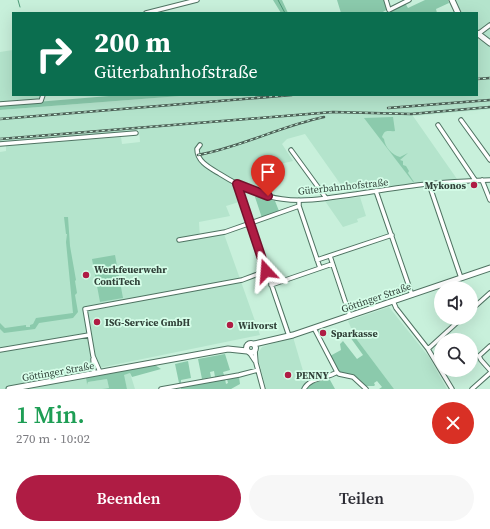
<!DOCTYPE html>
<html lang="de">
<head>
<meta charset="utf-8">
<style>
	:root { --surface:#fff; --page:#f7f7f7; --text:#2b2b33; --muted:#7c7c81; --accent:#af1c44 }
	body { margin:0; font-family:"Source Serif 4",serif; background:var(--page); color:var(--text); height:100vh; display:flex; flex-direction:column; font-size:15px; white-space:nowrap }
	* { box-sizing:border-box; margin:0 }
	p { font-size:13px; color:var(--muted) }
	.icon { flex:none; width:22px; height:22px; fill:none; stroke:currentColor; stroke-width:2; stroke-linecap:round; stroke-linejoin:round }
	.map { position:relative; height:389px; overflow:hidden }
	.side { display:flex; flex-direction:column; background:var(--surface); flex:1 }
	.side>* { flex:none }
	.guide { position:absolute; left:12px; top:12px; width:466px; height:84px; border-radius:0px; box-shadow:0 4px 16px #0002; background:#0b6e4f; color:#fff; overflow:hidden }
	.controls { position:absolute; left:434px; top:281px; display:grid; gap:8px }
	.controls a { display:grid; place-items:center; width:44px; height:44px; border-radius:50%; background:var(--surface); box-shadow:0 4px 16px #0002; font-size:20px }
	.pin { position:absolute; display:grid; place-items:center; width:34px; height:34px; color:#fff; margin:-41px -17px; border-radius:50% 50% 50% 0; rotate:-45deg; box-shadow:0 0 4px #0007 }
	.pin .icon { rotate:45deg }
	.me { position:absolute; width:44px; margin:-22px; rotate:341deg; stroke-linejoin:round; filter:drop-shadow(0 0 3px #0008) }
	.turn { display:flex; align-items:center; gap:14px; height:84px; padding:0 16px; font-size:18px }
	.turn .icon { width:52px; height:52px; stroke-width:2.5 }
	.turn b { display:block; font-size:28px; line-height:34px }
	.round { display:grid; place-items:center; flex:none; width:42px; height:42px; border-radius:21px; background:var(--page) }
	.summary { display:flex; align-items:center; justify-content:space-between; height:68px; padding:0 16px }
	h1 { font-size:24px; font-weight:600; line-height:30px; color:#1e9e55 }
	.button { display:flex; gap:8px; margin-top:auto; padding:8px 16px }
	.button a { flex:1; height:46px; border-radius:24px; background:var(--accent); color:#fff; font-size:16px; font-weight:600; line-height:46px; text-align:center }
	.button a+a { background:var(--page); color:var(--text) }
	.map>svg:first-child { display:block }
</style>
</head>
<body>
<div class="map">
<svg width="490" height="389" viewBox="0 0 490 389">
	<rect width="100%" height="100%" fill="#c8f0db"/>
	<path fill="#b4e4cc" d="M453,0H490V39L477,29V13H459Z
		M477,38L490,47V109L413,116L457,179L346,192L305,134L287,139L282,144L293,161L254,170L262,192L233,183L239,202L226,206L230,216L199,222L200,239L224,234L260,335L84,371L87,385L88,382L107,379L109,388L102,389H0V152L6,151V146L121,137L122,144L140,142L139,130L0,143V110L193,95H477Z
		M13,50V95H41L40,98L38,99L0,103V52Z
		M360,197L366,216L357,219L358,222L343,227L325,201Z
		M389,307L429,357L447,389H394L355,337L348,321Z
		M293,337L306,381L302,389H266L259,362L258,353L262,347Z
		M130,373L135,389H127L123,375Z"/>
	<path fill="#8bcaac" d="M273,0H282L288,13H281Z
		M337,0H385L388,9L381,13H341Z
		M425,0H448L449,3L436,9L437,13H390L392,10L405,3L408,8Z
		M121,95H193L0,110V105Z
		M393,117L395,131C389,132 385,128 382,137L384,139C385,147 392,155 400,157L408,153L400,160L403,161V165L406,166L409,171L408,173L414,182H413L364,118Z
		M256,196L275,201L279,211L262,218L255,197Z
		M64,217H68L70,246L76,280L75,281L77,293L75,295L78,312L73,318L39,323L35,329L4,333L0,329V323L5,328L26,325V327H30V325L33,324L36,318L73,313L66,242L67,234H66Z
		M115,255L123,298L100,302L92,259Z
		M350,337H355L394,389H379L382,387L377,381L374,383L375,385L374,386H366L355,376L339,372L330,356L341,350L340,344L343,341L357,359L363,355Z
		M225,354L230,370L223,372L224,375L215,377L214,371L210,372L211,377L202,379L198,359Z
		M188,361L191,378L181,380V383H179L175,364Z
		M155,365L161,369L132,377L130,373L124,375L127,389H102L109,388L107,379L88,382L87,385L86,378Z
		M239,377L240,384L231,389H181V387L225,379L226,384L228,383L227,379Z
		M327,379L330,380L335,389H307V388L311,384Z"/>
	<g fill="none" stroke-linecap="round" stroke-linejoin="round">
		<path stroke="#4e9b79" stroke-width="1" d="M18,0L20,7
			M278,0L285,13"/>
		<defs>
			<path id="street" d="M386,0L389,10L409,0
				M146,13L197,0
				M478,34L490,25
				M0,104L41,101L43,95
				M461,120L490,160
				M438,125L475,180
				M0,144L136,133
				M200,145L197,149C197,162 210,168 220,174C239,186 259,196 282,199C302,202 322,199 342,196C365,193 388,189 411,186C438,182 464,181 490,180
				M291,150L326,198
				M482,180L490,200
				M237,184L289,336
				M429,184L461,278
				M376,191L412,295
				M299,206L320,268
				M179,240L225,232L299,206V200
				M330,256L350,316
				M317,260L392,235
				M271,285L332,264
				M393,301L396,308L428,349L452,389
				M471,310L490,293
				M314,328L337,372L339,374L353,377L366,389
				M490,346L479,356L481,360L490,370
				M428,349L462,318
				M0,350L89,335
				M255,351L256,363L263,389
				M249,352L255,361
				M93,359L94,373
				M100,372L93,356L85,309L242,280L266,271
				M161,389L239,375L258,370
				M304,389C310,377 327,379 337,372
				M472,389L490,373"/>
			<path id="secondary" d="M452,0L458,13
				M477,33L490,43
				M246.5 348a4.5 4.5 0 1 1 9 0a4.5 4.5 0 1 1-9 0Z
				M254,344L293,335L490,268
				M9,389L228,349L247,351"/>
		</defs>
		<use href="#street" stroke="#4f7362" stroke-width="5.5"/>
		<use href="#secondary" stroke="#4f7362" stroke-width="7"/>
		<use href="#street" stroke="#fff" stroke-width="3.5"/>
		<use href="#secondary" stroke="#fff" stroke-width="5"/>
		<defs>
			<path id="rail" d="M477,79L490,78
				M388,108L490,100
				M0,119L292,95
				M0,139L333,112L411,114L490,107
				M198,155C241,147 281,126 324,117"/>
		</defs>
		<use href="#rail" stroke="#4d6157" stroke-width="2.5"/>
		<use href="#rail" stroke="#d5fde8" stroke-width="1" stroke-dasharray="3" stroke-linecap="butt"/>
	</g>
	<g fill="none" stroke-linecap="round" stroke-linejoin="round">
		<defs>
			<path id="route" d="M266,271L237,184L268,196"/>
		</defs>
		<use href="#route" stroke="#72122c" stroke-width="10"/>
		<use href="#route" stroke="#af1c44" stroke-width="7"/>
	</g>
	<g fill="#af1c44" stroke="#d5fde8" stroke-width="1.5">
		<circle cx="474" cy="185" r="4"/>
		<circle cx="86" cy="275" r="4"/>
		<circle cx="97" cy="322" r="4"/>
		<circle cx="230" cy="325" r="4"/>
		<circle cx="323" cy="333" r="4"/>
		<circle cx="288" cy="375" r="4"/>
	</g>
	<g text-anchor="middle" stroke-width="3.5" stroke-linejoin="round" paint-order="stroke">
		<g font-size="10" font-weight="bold" fill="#304038" stroke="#d5fde8" text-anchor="start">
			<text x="466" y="189" text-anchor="end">Mykonos</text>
			<text x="94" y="273">Werkfeuerwehr<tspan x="94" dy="12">ContiTech</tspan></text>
			<text x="105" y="326">ISG-Service GmbH</text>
			<text x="238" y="329">Wilvorst</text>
			<text x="331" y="337">Sparkasse</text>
			<text x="296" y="379">PENNY</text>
		</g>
		<g font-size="10" fill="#304038" stroke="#d5fde8">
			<text transform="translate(343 186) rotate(-6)" y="4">Güterbahnhofstraße</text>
			<text transform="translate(376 297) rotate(-19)" y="4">Göttinger Straße</text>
			<text transform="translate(58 371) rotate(-10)" y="4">Göttinger Straße</text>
		</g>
	</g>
</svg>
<div class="controls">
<a><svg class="icon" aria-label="sound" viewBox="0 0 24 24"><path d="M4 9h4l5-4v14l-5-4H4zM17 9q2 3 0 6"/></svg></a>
<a><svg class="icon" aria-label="search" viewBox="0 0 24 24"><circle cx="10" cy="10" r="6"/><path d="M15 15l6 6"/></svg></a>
</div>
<div class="pin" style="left:268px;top:196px;background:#d93025"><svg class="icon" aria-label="arrive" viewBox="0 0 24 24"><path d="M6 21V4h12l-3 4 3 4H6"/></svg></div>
<svg class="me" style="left:266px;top:271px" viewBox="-20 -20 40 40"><path d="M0-17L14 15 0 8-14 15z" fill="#af1c44" stroke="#fff" stroke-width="4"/></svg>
<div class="guide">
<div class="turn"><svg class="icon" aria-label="right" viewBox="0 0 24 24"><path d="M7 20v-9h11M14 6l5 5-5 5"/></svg><div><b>200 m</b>Güterbahnhofstraße</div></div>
</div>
</div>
<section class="side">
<div class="summary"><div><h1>1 Min.</h1><p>270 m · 10:02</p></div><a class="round" style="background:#d93025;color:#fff"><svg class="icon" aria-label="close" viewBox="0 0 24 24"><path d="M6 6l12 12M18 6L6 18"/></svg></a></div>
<div class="button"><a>Beenden</a><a>Teilen</a></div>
</section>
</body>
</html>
